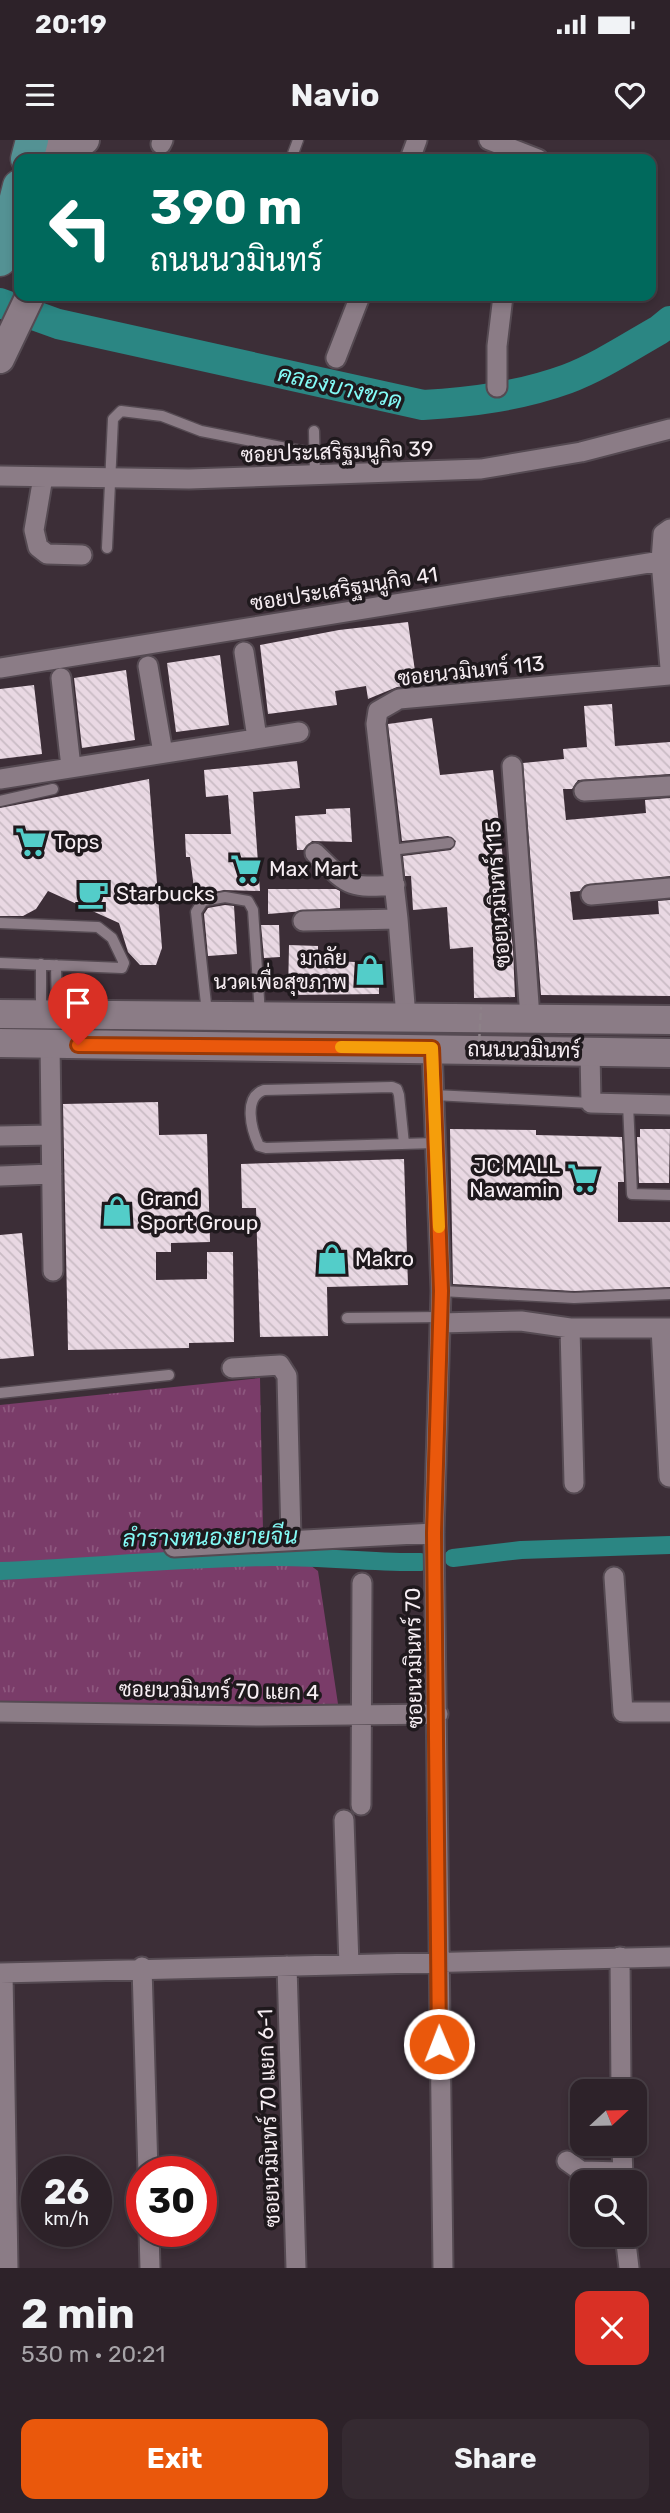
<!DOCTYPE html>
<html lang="en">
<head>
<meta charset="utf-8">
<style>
	:root { --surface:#2d2229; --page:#352a31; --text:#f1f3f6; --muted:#a7a4a8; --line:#483f46; --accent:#ea580c }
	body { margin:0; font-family:Rubik,Sarabun,sans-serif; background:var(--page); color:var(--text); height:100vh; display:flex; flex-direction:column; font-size:26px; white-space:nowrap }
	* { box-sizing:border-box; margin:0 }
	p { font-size:23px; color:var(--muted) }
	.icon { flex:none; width:38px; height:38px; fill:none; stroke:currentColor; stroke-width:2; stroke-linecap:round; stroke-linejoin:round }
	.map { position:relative; height:2128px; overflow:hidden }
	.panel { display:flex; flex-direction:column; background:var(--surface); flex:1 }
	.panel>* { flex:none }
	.banner { position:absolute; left:14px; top:14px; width:642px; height:147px; border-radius:14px; box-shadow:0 4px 10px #0003,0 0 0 2px var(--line); background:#00695c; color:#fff; overflow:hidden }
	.needle { width:46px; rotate:68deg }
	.fabs { position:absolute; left:570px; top:1939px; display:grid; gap:14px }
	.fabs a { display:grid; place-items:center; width:77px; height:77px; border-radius:14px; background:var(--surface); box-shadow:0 4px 10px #0003,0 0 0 2px var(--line); font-size:35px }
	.speed { position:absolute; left:21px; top:2016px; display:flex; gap:14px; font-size:35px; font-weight:700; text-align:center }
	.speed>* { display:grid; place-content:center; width:91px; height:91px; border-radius:50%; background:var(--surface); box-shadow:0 4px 10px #0003,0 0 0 2px var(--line); line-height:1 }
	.speed small { font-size:18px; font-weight:400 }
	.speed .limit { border:10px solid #d22; background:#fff; color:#111 }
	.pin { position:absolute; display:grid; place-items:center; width:60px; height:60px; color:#fff; margin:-72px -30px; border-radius:50% 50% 50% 0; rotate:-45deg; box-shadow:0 0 7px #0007 }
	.pin .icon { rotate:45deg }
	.me { position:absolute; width:77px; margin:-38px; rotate:359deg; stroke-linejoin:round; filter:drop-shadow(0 0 5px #0008) }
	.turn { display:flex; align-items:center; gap:24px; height:147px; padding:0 21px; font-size:32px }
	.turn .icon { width:91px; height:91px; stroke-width:2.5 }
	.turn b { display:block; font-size:49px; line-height:60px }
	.round { display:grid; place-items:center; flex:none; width:74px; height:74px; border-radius:14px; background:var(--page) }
	.head { display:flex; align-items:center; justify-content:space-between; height:119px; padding:0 21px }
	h1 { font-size:42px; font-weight:700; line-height:52px }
	.primary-button { display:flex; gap:14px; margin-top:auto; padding:14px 21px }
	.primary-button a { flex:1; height:80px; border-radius:14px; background:var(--accent); color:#fff; font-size:28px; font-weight:700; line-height:80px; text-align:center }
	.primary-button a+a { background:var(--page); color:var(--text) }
	.status { display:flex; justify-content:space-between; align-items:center; height:49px; padding:0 35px; background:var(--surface); direction:ltr }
	.status svg { height:19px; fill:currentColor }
	header { display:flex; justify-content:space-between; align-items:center; height:91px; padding:0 21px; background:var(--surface); font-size:32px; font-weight:700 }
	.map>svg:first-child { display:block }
</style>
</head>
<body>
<div class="status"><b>20:19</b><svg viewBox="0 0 49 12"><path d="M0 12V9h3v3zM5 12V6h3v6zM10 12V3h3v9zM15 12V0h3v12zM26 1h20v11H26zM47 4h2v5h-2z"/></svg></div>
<header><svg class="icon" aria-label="menu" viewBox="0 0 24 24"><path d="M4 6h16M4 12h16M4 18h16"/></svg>Navio<svg class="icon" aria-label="heart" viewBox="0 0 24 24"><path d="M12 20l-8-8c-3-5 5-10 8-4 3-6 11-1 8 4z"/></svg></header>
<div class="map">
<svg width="670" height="2128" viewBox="0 0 670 2128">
	<defs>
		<pattern id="grass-tufts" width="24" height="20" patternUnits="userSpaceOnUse" patternTransform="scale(1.75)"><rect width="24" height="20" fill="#7a3c69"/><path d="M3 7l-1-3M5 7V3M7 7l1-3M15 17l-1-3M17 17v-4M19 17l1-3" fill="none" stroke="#8e587f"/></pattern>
		<pattern id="building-back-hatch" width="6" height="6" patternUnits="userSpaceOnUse" patternTransform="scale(1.75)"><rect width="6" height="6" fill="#e9d8e3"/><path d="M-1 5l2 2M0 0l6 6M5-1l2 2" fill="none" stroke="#c9bbc4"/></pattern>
	</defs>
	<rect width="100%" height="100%" fill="#3c2e37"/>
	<path fill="url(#grass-tufts)" d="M260,1238L263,1390L318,1431L338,1564H0V1265Z"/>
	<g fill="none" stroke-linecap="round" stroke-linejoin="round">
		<path stroke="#2b8683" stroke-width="18" d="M453,1418L521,1410L670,1405
			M0,1431C91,1427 181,1418 272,1417C322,1416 371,1423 421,1422"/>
		<path stroke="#2b8683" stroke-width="30" d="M0,163L58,184L423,265C473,262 520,256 567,239C599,227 629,207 659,190L670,181"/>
	</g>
	<path fill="url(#building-back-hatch)" d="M408,482L417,545L397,547L368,559L366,546L335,551L337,565L268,574L260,505L339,490Z
		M220,515L229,585L176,592L167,523Z
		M126,530L135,600L82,608L74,538Z
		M34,545L42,614L0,619V549Z
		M612,564L615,606L670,602V634L578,640L572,649H563L566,680L646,673L645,660L670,658V736L585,745L580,751L570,752L573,780L659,774L658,761L670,760V856L541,855L523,623L564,619L563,609L587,607L584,566Z
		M432,578L440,635L493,630L513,809L515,857L474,858L473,807L450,809L447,767L413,770L411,736H405L403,716L451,710L456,701L448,696L402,701L388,584Z
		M297,621L300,648L253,652L260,751L224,750L195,756L190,717H186L185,694H231L228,655L206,657L204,630Z
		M149,639L162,808L156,825H140L128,812L119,783L48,751L36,769L23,776H0V668Z
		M350,668L352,702L312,701L303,710H297L295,676L326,674V669Z
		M268,749H336L340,751V768L268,774Z
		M225,765L234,766L237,814L208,816L204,774L208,768Z
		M261,785H279L280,817L264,818Z
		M289,805L318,806V817H331L330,821L379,823V854L288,855Z
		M158,962L159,995L207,994L210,1102L171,1103V1112H156V1140L207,1139V1112H233L234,1202L189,1203V1208L68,1210L63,964Z
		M450,989L536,990V995L622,997L624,1042H618V1082H670V1147L574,1151L453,1144Z
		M640,989H670L669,1043H639L637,997H640Z
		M404,1019L408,1145L327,1147L328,1196L260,1197L256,1068H242L241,1024Z
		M22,1093L34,1216L0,1219V1095Z"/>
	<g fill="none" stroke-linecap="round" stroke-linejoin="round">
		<defs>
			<path id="service" d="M291,19L298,0
				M314,291L315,336
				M107,408L113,279L121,271L162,276L201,291L312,313
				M0,661L53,649
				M391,710L449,703
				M0,783L98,787L112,798L124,823L122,828L0,823
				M56,825L57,873
				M41,870V824
				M207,873L196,772L203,761L225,757L248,761L253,770L260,874
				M434,955L591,963
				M628,964L632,1054L670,1055
				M404,1004L399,955L397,949L392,947L264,950C243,957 251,989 259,1006L266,1008L435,1003
				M441,1151L574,1158L670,1154
				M347,1178L440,1177
				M0,1253L169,1235"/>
			<path id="minor" d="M489,0L538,19
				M161,4L163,0
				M410,19L417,0
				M336,218L360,156
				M497,247V206L503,156
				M0,336L189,339L481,329L581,312L670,289
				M43,337L34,390L38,407L47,414L82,415
				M661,421L670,528
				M244,512L257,598
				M148,526L163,613
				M0,528L661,421L663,394L670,389
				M61,538L71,627
				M512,626L530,878
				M0,639L299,592
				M584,651L670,646
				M315,713C348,745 347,749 395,745
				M591,755L670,748
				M303,781L398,779
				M406,877L398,779L376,584L378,571L399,559L670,535
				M50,904L53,1131
				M432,908L441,1151L434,1393L443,2128
				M590,912L591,963L670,965
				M0,996L51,995
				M0,1036L52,1034
				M440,1183L521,1181L570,1188H670
				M570,1188L574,1343
				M661,1188L669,1337
				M232,1228L280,1225L287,1236L291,1399
				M174,1407L434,1393
				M614,1437L623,1572H670
				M0,1572L262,1576L438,1574
				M361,1665L362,1443
				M344,1680L349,1825
				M620,1817L621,1951
				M287,1826L296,2128
				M142,1827L148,2032
				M0,1833L670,1817
				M3,1833L8,2128
				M622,2004L623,2042
				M567,2021L581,2031L623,2032
				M149,2091L150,2128
				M625,2095L629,2128"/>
			<path id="secondary" d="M46,0L65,8L85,0
				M0,219L30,156
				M0,874L670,880
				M0,903L670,913"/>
			<path id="primary" d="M27,19L32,0
				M0,120L19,46"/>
		</defs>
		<use href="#service" stroke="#554a52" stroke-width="13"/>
		<use href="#minor" stroke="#554a52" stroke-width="23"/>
		<use href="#secondary" stroke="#554a52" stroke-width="32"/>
		<use href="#primary" stroke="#554a52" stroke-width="35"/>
		<use href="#service" stroke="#8b7c86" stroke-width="10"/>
		<use href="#minor" stroke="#8b7c86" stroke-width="19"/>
		<use href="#secondary" stroke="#8b7c86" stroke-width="28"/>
		<use href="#primary" stroke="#549294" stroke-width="32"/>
		<path stroke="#8d8188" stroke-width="2.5" stroke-dasharray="7 3.5" stroke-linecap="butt" d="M478,922L481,867"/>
	</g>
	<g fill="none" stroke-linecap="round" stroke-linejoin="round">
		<defs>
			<path id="route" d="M78,905L432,908L441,1151L434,1393L439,1904"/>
		</defs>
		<use href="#route" stroke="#983908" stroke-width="18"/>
		<use href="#route" stroke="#ea580c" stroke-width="12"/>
		<path stroke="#f59e0b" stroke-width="12" d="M341,907L432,908L439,1087"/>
	</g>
	<defs>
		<symbol id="supermarket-bare" viewBox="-9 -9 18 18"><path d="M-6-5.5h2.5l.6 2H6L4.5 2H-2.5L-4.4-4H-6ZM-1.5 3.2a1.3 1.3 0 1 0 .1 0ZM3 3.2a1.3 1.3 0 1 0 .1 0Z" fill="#53cdc9" stroke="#1f191d" stroke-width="2.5" paint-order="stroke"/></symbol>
		<symbol id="cafe-bare" viewBox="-9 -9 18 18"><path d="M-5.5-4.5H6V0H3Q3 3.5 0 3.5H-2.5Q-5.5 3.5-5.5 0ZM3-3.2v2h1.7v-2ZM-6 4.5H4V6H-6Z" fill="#53cdc9" stroke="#1f191d" stroke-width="2.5" paint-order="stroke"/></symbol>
		<symbol id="shop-bare" viewBox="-9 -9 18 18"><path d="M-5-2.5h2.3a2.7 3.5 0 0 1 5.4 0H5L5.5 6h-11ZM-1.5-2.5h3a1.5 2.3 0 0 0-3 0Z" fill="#53cdc9" stroke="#1f191d" stroke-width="2.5" paint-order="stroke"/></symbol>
	</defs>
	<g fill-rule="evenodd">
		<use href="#supermarket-bare" x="9" y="680" width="44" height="44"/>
		<use href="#supermarket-bare" x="224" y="707" width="44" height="44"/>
		<use href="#cafe-bare" x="71" y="732" width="44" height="44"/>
		<use href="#shop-bare" x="348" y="808" width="44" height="44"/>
		<use href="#supermarket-bare" x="561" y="1016" width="44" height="44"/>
		<use href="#shop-bare" x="95" y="1049" width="44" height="44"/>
		<use href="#shop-bare" x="310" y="1097" width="44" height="44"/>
	</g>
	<g text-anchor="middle" stroke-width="7" stroke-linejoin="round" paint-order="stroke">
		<g font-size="21" fill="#f7eef3" stroke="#1f191d">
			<text transform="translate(337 312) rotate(-2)" y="7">ซอยประเสริฐมนูกิจ 39</text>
			<text transform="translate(344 449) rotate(-9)" y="7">ซอยประเสริฐมนูกิจ 41</text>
			<text transform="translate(471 531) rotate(-6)" y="7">ซอยนวมินทร์ 113</text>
			<text transform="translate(498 754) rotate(-94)" y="7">ซอยนวมินทร์ 115</text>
			<text transform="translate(524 910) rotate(1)" y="7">ถนนนวมินทร์</text>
			<text transform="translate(414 1518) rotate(-91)" y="7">ซอยนวมินทร์ 70</text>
			<text transform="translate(219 1551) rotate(1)" y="7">ซอยนวมินทร์ 70 แยก 4</text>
			<text transform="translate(269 1978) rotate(-92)" y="7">ซอยนวมินทร์ 70 แยก 6-1</text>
		</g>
		<g font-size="21" fill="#f7eef3" stroke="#1f191d" text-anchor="start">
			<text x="54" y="709">Tops</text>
			<text x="269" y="736">Max Mart</text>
			<text x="116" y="761">Starbucks</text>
			<text x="347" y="825" text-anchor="end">มาลัย<tspan x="347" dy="24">นวดเพื่อสุขภาพ</tspan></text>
			<text x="560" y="1033" text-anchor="end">JC MALL<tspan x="560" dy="24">Nawamin</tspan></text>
			<text x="140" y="1066">Grand<tspan x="140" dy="24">Sport Group</tspan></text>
			<text x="355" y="1126">Makro</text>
		</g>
		<g font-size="23" font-style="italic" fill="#83faf5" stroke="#1f191d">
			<text transform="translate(340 247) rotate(13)" y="8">คลองบางขวด</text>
			<text transform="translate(210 1397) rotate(-1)" y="8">ลำรางหนองยายจีน</text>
		</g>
	</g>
</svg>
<div class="fabs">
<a><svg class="needle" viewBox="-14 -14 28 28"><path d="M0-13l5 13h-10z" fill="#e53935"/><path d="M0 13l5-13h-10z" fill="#a7a4a8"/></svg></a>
<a><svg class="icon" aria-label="search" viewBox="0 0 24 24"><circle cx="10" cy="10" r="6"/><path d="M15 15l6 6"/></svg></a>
</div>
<div class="speed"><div>26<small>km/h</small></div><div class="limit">30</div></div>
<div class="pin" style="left:78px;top:905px;background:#d93025"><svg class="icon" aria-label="arrive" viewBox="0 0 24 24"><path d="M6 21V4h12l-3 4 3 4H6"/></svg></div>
<svg class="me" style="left:439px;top:1904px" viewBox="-20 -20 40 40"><circle r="17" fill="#ea580c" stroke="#fff" stroke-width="3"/><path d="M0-11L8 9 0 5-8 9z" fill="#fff"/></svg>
<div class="banner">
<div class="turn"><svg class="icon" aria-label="left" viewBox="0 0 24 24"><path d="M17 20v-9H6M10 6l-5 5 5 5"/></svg><div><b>390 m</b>ถนนนวมินทร์</div></div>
</div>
</div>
<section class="panel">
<div class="head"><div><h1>2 min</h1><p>530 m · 20:21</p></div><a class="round" style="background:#d93025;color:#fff"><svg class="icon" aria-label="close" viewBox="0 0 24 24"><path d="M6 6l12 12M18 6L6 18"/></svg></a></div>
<div class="primary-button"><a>Exit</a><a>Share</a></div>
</section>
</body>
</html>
